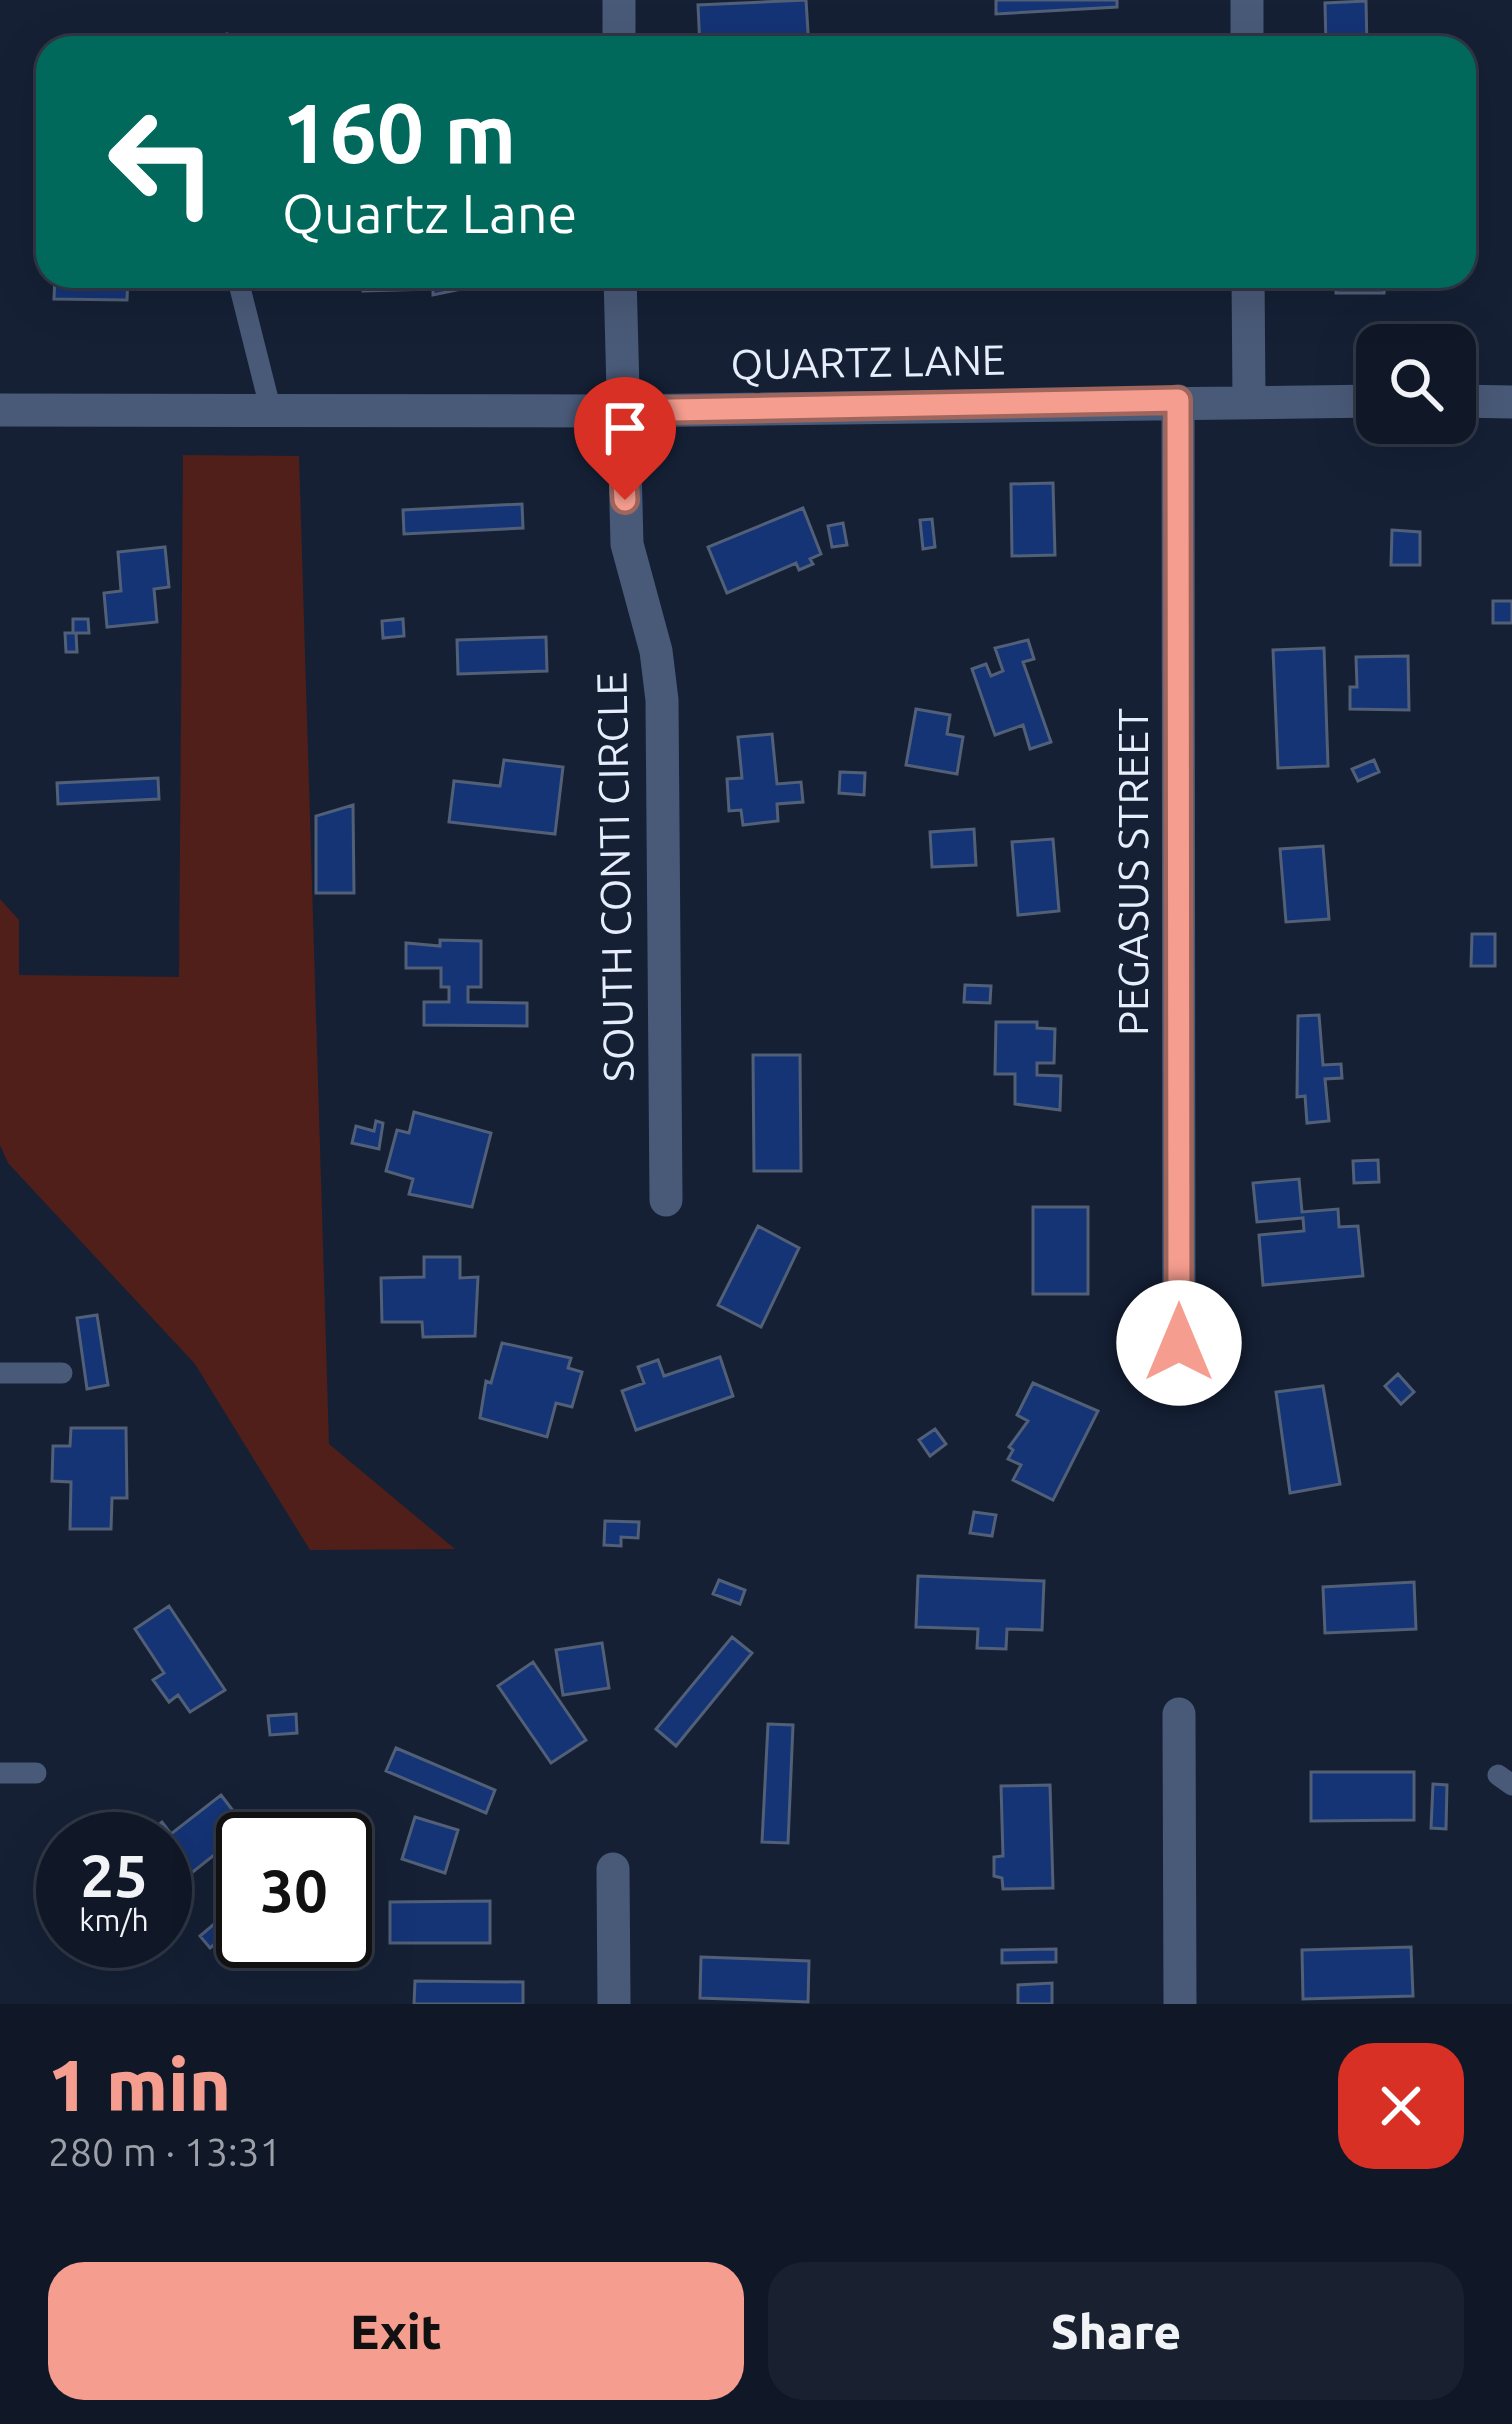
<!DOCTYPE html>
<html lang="en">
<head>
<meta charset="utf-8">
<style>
	:root { --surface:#101828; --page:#192130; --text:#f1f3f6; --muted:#9ca0a8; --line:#303745; --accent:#f59d8f }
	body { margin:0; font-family:Ubuntu,sans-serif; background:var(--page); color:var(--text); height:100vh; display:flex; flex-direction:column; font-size:45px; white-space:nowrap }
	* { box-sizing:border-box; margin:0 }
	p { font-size:39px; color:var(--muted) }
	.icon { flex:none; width:66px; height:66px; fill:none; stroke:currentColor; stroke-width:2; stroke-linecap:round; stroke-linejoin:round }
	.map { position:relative; height:2004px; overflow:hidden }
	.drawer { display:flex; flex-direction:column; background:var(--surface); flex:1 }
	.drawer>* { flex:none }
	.hud { position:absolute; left:36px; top:36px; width:1440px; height:252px; border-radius:36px; box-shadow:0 12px 48px #0002,0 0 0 3px var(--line); background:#00695c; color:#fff; overflow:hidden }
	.tools { position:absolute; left:1356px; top:324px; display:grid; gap:24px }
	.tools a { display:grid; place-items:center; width:120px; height:120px; border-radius:24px; background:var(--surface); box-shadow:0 12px 48px #0002,0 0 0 3px var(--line); font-size:60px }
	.speed { position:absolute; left:36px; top:1812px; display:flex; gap:24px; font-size:60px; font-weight:700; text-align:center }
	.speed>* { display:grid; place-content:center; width:156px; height:156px; border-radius:50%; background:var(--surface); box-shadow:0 12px 48px #0002,0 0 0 3px var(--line); line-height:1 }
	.speed small { font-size:30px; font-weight:400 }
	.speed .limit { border:6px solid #111; border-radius:18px; background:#fff; color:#111 }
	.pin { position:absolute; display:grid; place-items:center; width:102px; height:102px; color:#fff; margin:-123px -51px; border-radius:50% 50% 50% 0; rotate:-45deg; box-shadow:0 0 12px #0007 }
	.pin .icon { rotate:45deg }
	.me { position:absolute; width:132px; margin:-66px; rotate:0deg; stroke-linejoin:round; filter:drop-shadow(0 0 9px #0008) }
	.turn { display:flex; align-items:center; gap:42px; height:252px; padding:0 48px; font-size:54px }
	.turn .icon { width:156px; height:156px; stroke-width:2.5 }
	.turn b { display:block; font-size:84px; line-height:102px }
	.round { display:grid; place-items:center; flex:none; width:126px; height:126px; border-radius:36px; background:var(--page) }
	.overview { display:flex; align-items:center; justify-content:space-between; height:204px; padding:0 48px }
	h1 { font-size:72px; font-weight:800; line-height:90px; color:var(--accent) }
	.cta { display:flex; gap:24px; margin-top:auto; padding:24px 48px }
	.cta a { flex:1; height:138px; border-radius:36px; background:var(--accent); color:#111; font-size:48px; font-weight:800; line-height:138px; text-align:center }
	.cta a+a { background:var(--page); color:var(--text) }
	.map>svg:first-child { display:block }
</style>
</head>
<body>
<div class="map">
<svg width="1512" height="2004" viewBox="0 0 1512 2004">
	<rect width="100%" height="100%" fill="#152035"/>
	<path fill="#511f19" d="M183,455L299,456L329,1444L455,1549L310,1550L195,1364L8,1163L0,1145V899L19,920V975L179,977Z"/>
	<path fill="#153476" stroke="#515f77" stroke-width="3" d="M806,0L809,48H700L698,5Z
		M996,0H1117V7L996,14Z
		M1366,1L1367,48H1326L1325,3Z
		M227,34L267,45L266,48H223Z
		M55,276H128L127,300L54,299Z
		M362,276H466V288L433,295V289L363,291Z
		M945,276H988V282H945Z
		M1336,276H1385L1384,293H1336Z
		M1053,483L1055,555L1012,556L1011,484Z
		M522,504L523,528L404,534L403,510Z
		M803,508L821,554L810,559L813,564L799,570L796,563L727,593L708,547Z
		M932,519L935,547L923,549L920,520Z
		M843,523L847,545L832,547L828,526Z
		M1392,530L1420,532V565H1391Z
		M165,547L169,587L154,589L157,622L107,627L104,593L121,591L118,552Z
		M1493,601H1512V623H1493Z
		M73,619H88L89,633H76L77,652H66L65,633H73Z
		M403,619L404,636L383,638L382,621Z
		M546,637L547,671L458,674L457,640Z
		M1028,640L1034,659L1023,662L1051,742L1030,749L1023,725L995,735L972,669L986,664L991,676L1003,671L995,648Z
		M1324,648L1328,766L1278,768L1273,650Z
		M1408,656L1409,710L1350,709V687H1357L1356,657Z
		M916,709L950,715L947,734L963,737L957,774L906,765Z
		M772,734L777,784L801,782L803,802L777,804L778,821L743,825L741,810L729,811L727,779L742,778L738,737Z
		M504,760L563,767L555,834L449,822L454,781L500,786Z
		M1374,760L1379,772L1358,781L1352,769Z
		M840,772L865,773L864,795L839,793Z
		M158,778L159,799L58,804L57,783Z
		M353,805L354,893H316V816Z
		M974,829L976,865L932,867L930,832Z
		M1053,839L1059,911L1018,915L1012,842Z
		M1323,846L1329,919L1286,922L1280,849Z
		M1472,934H1495V966H1471Z
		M440,940L481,941V987H468V1002L527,1003V1026L424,1025V1002H449V987H441V968H406V943L440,946Z
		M965,985L991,986L990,1003L964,1002Z
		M1319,1015L1323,1065L1341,1064L1342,1078L1325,1079L1329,1121L1307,1123L1305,1096L1297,1097L1298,1016Z
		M996,1022H1037V1028L1055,1029L1054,1063H1037V1075L1061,1076L1060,1110L1015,1104V1074H995Z
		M753,1055H800L801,1171H754Z
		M414,1112L491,1133L472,1207L409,1194L413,1179L386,1171L397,1130L409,1133Z
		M376,1121L383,1123L379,1149L352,1143L356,1126L374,1131Z
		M1378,1160L1379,1182L1354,1183L1353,1161Z
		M1299,1179L1302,1212L1338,1209L1339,1227L1358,1226L1363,1276L1263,1285L1259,1235L1304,1231L1303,1218L1257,1222L1253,1183Z
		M1033,1207H1088V1294H1033Z
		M758,1226L799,1248L761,1327L718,1305Z
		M424,1257H460V1278L478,1277L475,1336L423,1337L422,1322H382L381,1278L424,1277Z
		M97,1315L108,1385L87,1389L77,1318Z
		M502,1343L571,1358L568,1368L582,1372L572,1407L556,1403L547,1437L480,1418L486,1381L491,1383Z
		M720,1357L733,1396L636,1430L622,1391L644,1383L638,1367L658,1360L664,1376Z
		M1398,1374L1414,1392L1401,1404L1385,1386Z
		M1033,1383L1098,1411L1053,1500L1013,1480L1021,1465L1008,1459L1013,1450L1009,1447L1028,1421L1017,1415Z
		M1323,1386L1340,1484L1290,1493L1276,1392Z
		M71,1428H126L127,1498H112L111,1529H70L71,1482L52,1481L53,1446H70Z
		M935,1429L946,1444L930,1456L919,1440Z
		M974,1512L996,1515L992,1536L970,1533Z
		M605,1521L639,1522L638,1538L621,1537V1546L604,1545Z
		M918,1576L1044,1581L1042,1630L1007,1629L1006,1649L977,1648L978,1629L916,1627Z
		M719,1580L745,1590L740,1604L713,1594Z
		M1414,1582L1416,1629L1325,1633L1323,1587Z
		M169,1606L225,1690L190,1712L178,1695L169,1702L153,1680L164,1673L135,1629Z
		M732,1637L752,1653L676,1746L656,1729Z
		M602,1643L609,1688L563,1695L556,1650Z
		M533,1662L586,1740L551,1763L498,1686Z
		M296,1714L297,1733L270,1735L268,1716Z
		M768,1724L793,1725L788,1843L762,1842Z
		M396,1748L495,1790L486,1813L386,1771Z
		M1311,1772H1414V1820L1311,1821Z
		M1433,1784L1447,1785L1446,1829L1431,1828Z
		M1050,1785L1053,1888L1003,1889L1002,1878L994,1876V1857L1003,1856L1001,1786Z
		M221,1795L247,1829L165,1894V1839L144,1836L162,1822L171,1834Z
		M415,1817L458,1830L445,1873L402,1859Z
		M490,1901V1943H390V1902Z
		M239,1903L243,1922L210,1948L200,1936Z
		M1411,1947L1413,1996L1303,1999L1302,1950Z
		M1056,1949V1962L1002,1963V1950Z
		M701,1957L809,1961L808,2002L700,1998Z
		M415,1981L523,1982V2004H414Z
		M1052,1983V2004H1018V1985Z"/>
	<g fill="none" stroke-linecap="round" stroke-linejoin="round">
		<path stroke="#495a78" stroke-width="21" d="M237,276L271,411
			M0,1373H62
			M0,1773H36
			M1498,1775L1512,1785"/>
		<path stroke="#495a78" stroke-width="33" d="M619,0V48
			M1247,0V48
			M620,276L627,544L656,651L662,700L666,1200
			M1248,276L1249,400
			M1178,401L1179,1343
			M1455,401L1512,402
			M0,410L620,411L1377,401
			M1179,1714L1180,2004
			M613,1869L614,2004"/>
	</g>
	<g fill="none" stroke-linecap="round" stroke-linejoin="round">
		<defs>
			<path id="route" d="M625,500L620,411L1178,400L1179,1343"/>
		</defs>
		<use href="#route" stroke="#9f665d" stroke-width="30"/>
		<use href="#route" stroke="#f59d8f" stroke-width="21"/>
	</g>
	<g text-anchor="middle" stroke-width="12" stroke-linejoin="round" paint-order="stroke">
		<g font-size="42" fill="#e6eefc" stroke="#152035">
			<text transform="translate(868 362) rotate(-1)" y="15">QUARTZ LANE</text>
			<text transform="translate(1133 872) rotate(-90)" y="15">PEGASUS STREET</text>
			<text transform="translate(615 877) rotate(-91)" y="15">SOUTH CONTI CIRCLE</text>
		</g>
	</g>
</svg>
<div class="tools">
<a><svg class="icon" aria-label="search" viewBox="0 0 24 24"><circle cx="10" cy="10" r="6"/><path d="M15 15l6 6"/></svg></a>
</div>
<div class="speed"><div>25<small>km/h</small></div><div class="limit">30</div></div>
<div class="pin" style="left:625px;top:500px;background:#d93025"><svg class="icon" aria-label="arrive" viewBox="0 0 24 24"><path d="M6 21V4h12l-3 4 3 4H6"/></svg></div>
<svg class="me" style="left:1179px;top:1343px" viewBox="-20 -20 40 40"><circle r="19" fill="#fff"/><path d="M0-13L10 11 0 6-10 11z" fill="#f59d8f"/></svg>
<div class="hud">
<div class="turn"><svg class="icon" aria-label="left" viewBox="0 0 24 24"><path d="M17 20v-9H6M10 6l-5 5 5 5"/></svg><div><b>160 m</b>Quartz Lane</div></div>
</div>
</div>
<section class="drawer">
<div class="overview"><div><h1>1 min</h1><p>280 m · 13:31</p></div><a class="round" style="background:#d93025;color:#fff"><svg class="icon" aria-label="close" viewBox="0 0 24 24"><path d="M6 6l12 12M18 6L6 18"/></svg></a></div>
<div class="cta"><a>Exit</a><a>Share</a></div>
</section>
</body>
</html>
